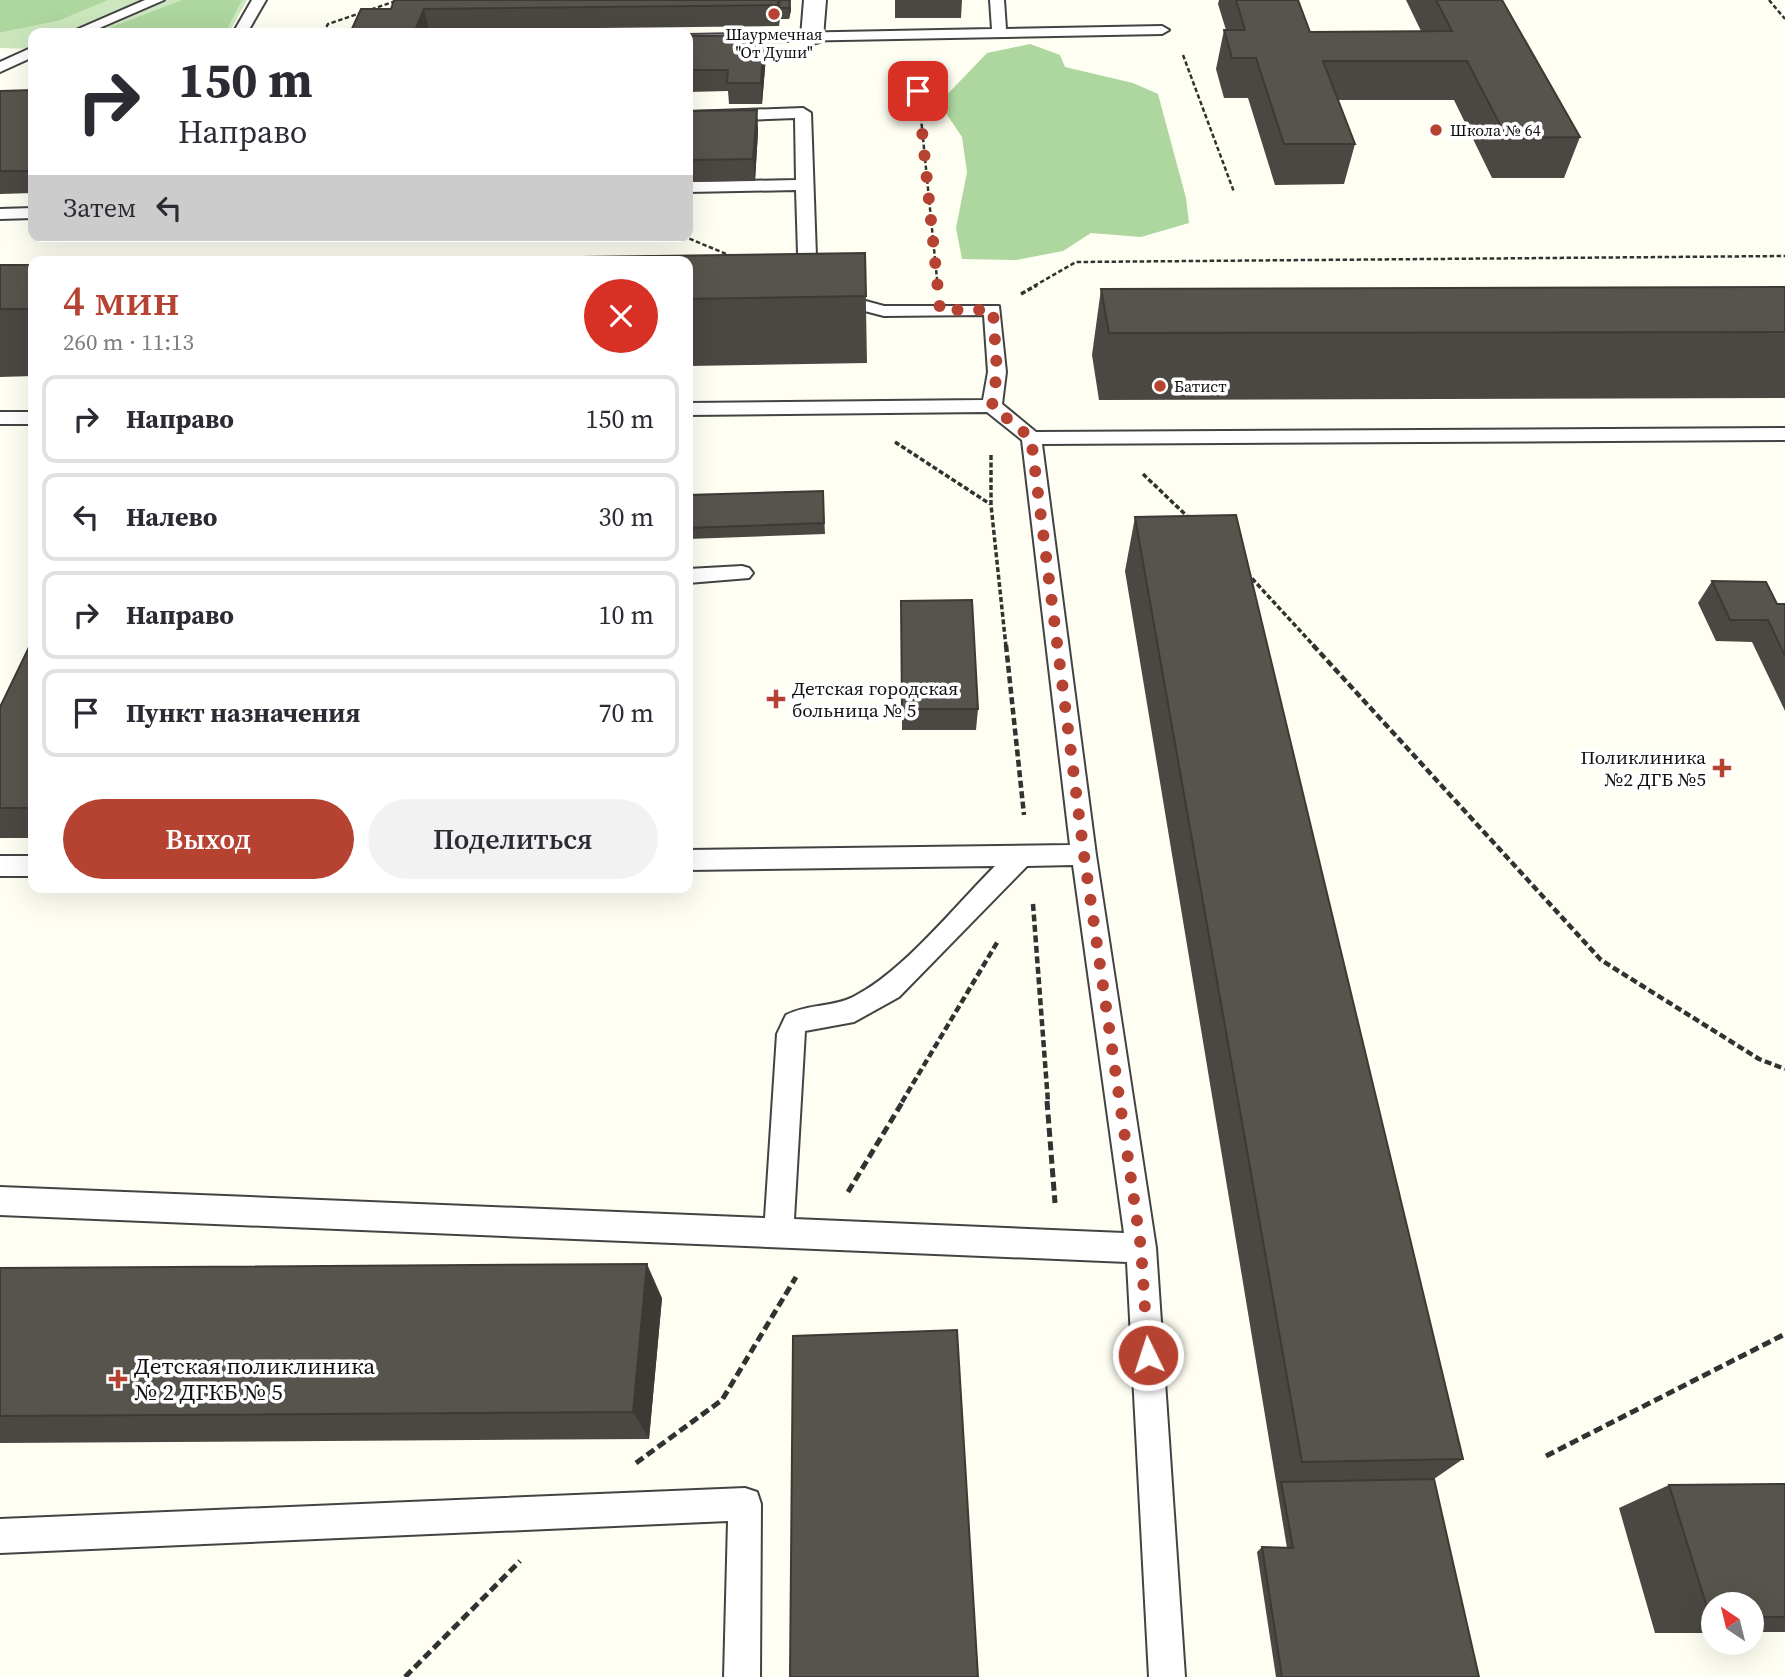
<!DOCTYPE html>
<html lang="ru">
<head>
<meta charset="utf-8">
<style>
	:root { --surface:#fff; --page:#f2f2f3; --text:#2b2b33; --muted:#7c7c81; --line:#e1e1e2; --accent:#b64231 }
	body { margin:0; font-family:"Source Serif 4",serif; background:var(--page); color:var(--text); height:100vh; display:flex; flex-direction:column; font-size:26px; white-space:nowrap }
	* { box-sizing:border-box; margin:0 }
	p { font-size:23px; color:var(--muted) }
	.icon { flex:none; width:38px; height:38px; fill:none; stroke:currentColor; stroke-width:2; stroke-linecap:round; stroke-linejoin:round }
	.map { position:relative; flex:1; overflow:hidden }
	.sheet { position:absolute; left:28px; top:256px; width:665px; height:637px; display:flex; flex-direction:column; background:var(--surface); border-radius:14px; box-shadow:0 7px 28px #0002 }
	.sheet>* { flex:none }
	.top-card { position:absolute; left:28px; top:28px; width:665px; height:214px; border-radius:14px; box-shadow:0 7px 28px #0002; background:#fff; color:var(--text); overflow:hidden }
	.needle { width:46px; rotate:325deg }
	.buttons { position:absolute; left:1701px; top:1592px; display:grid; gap:14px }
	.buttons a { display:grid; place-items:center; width:63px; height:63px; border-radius:50%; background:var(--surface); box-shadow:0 7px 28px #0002; font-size:35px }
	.pin { position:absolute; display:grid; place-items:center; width:60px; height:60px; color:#fff; margin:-30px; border-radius:14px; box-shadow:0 4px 10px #0006 }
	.me { position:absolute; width:77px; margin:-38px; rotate:356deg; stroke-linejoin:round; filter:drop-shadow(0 0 5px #0008) }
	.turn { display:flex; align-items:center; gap:24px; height:147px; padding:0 35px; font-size:32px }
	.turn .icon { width:91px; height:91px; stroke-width:2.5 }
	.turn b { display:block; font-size:49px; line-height:60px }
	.then { display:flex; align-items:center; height:66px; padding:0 35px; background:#0003; gap:14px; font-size:26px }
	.round { display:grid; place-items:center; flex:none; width:74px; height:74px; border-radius:37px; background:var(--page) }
	.headline { display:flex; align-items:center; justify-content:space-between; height:119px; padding:0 35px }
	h1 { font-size:42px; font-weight:600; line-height:52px; color:var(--accent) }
	.primary-button { display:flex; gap:14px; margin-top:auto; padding:14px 35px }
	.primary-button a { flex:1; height:80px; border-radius:42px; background:var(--accent); color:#fff; font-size:28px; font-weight:600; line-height:80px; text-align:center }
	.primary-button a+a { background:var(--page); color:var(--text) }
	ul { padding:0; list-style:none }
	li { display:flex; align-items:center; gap:21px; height:88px; margin:0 14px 10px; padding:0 21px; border:4px solid var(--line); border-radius:14px }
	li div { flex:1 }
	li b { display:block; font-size:26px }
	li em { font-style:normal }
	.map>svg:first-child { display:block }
</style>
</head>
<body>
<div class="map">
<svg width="1785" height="1677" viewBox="0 0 1785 1677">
	<rect width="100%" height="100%" fill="#fefef3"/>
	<path fill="#cce7be" d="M0,0H247L229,33H33V49L0,48Z"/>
	<path fill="#aed69f" d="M0,0H108L60,20L3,32H0Z
		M182,0H242L225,33H96Z
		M1030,44L1060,55L1065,67L1133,83L1158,94L1186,198L1189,223L1141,237L1091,233L1063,251L1016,260L962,259L956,228L967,172L962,137L939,103L987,53Z"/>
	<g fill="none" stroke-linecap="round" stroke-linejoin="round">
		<defs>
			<path id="service" d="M145,0H164L88,33H69Z
				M252,0H266L247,33H233Z
				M990,0H1004L1006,29L1162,26L1169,30L1162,34L688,43V35L992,29Z
				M33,47V57L0,72V62Z
				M803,108L811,113L817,285L808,290L799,285L796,190L688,192V182L796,180L795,118L688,122V112Z
				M33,208V218L0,219V209Z
				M836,293L884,306H999L1006,372L1002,404L1036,432L1785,428V440L1042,444L1096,855L1156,1248L1185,1677H1149L1127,1262L0,1215V1187L765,1218L777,1034L786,1015C808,1004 833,1007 853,997C903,972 954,907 995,866L688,870V850L1070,845L1022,440L987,412L688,415V403L983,400L988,372L984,315L884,316L830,302L827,298ZM1073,865L1124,1233L794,1219L805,1031L854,1022L899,997L1027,866Z
				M0,412H33V424H0Z
				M742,566L749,568L753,573L749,578L688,583V569Z
				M0,856H33V876H0Z
				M745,1488L757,1492L761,1504L760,1677H724L728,1521L0,1553V1519Z"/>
			<path id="minor" d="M804,0H826L823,37L820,42L812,44L801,37Z"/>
		</defs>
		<use href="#service" stroke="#434343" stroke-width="4"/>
		<use href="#minor" stroke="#434343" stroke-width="4"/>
		<path stroke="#323232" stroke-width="2.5" stroke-dasharray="4.5 2.5" stroke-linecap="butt" d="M1769,0L1785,19
			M323,33L328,24L399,0
			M1183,55L1234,192
			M916,68L937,279
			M683,236L731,256
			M1034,286L1076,262L1785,256"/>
		<path stroke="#323232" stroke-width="3.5" stroke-dasharray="5 2.5" stroke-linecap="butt" d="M1021,294L1037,285
			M895,442L990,504
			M991,455V505L1006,647
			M1143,474L1190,519
			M1247,573L1315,647"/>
		<path stroke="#323232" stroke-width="4.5" stroke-dasharray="7 3.5" stroke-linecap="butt" d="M1006,645L1024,815
			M1313,645L1601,960L1759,1059L1785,1069
			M1033,904L1048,1102
			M902,1102L998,941"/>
		<path stroke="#323232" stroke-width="5" stroke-dasharray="9 4.5" stroke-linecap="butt" d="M1047,1101L1055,1203
			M848,1192L903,1101
			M1546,1456L1785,1334
			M636,1463L722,1400L796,1277
			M405,1677L520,1561"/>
		<use href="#service" fill="#fff" fill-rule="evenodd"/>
		<use href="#minor" fill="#fff" fill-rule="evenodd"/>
	</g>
	<path fill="#4b4742" d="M790,0L791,10L789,19H780L779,26L429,30L428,33H350L361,9Z
		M895,0H962L961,18H895Z
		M1219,0H1298L1310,32L1421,31L1406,0H1502L1580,137L1564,178H1492L1454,100H1338L1355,144L1344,184L1275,185L1248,98H1224L1216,69L1224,30H1226L1218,4Z
		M764,35L766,56L762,104H729L728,91L688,92V36Z
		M33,90V193L0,194V91Z
		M757,110L758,132L755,181L688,182V111Z
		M865,253L867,363L688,366V261Z
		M0,265H33V376L0,377Z
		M1785,287V398L1099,400L1092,355L1101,289Z
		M823,491L825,534L688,539V495Z
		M1135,517L1463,1459L1434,1479L1479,1677H1276L1257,1552L1262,1547L1287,1548L1125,571Z
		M1712,581L1777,604H1785V711L1752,642L1716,641L1698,603Z
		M901,601L978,709L976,730H902Z
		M33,643V838H0V707Z
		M0,1268L662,1298L649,1439L0,1443Z
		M1785,1484V1632H1752V1605H1713V1633H1655L1619,1508L1669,1485Z"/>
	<path fill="#3d3a36" d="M790,0L791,10L789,19V8Z
		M424,9L429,30L428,33H414Z
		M764,35L766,56L762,104L761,83Z
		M757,110L758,132L755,181L753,159Z
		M647,1264L662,1298L649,1439L633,1412Z"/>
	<path fill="#57534d" stroke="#3d3a36" stroke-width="2" d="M394,0H778V5L424,9L414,33H350L361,9H391Z
		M780,0H790L789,8H779Z
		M1236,0H1298L1310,32L1452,31L1436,0H1502L1580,137L1507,138L1467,61H1323L1355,144H1284L1256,58H1232L1224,30H1245Z
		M764,35L761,83H727L728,70H688V36Z
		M33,90V171H0V91Z
		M757,110L753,159L688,160V111Z
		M865,253L866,296L688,299V261H306Z
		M0,265H33V309H0Z
		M1785,287V332L1109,333L1101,289Z
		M823,491L824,523L688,528V495Z
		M1236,515L1463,1459L1302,1462L1135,517Z
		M1712,581L1766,582L1777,604H1785V656L1768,620H1730Z
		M972,600L978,709H902L901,601Z
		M31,643H33V808H0V707Z
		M647,1264L633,1412L0,1416V1268Z
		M957,1330L978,1677H790L793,1336Z
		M1434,1479L1479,1677H1282L1262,1547L1293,1548L1281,1482Z
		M1785,1484V1617H1752V1605H1713V1617H1710L1669,1485Z"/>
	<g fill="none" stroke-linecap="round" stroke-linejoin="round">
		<path stroke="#b64231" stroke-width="12" stroke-dasharray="0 21.6" d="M918,91L940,310H993L997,372L992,406L1031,438L1084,855L1141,1248L1148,1355"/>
	</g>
	<g fill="#b64231" stroke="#fff" stroke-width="2.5">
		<circle cx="774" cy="14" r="7"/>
		<circle cx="1436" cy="130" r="7"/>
		<circle cx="1160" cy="386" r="7"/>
		<path d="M772.5 688.5h7v7h7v7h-7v7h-7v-7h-7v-7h7z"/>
		<path d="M1718.5 757.5h7v7h7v7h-7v7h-7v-7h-7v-7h7z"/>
		<path d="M114.5 1368.5h7v7h7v7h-7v7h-7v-7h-7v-7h7z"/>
	</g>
	<g text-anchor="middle" stroke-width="7" stroke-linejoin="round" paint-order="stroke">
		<g font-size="16" fill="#101010" stroke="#fff" text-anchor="start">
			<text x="774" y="40" text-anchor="middle">Шаурмечная<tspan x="774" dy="18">"От Души"</tspan></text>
			<text x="1450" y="136">Школа № 64</text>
			<text x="1174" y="392">Батист</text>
		</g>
		<g font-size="19" fill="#101010" stroke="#fff" text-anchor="start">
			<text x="792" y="695">Детская городская<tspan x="792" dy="22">больница № 5</tspan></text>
			<text x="1706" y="764" text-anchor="end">Поликлиника<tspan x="1706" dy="22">№2 ДГБ №5</tspan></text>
		</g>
		<g font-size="23" fill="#101010" stroke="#fff" text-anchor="start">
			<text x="134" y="1374">Детская поликлиника<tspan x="134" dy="26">№ 2 ДГКБ № 5</tspan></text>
		</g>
	</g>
</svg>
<div class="buttons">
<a><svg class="needle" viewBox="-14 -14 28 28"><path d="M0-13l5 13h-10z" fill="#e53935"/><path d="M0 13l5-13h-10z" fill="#7c7c81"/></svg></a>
</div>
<div class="pin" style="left:918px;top:91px;background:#d93025"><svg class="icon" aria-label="arrive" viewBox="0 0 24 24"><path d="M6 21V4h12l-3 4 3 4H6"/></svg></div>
<svg class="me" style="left:1148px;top:1355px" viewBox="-20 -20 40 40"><circle r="17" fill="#b64231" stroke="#fff" stroke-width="3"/><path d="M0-11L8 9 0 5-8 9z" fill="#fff"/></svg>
<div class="top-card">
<div class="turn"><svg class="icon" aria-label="right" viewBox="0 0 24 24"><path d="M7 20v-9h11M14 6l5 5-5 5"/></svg><div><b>150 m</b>Направо</div></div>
<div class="then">Затем<svg class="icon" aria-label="left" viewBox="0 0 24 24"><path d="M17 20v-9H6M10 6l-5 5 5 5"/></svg></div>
</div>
<section class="sheet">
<div class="headline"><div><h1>4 мин</h1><p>260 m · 11:13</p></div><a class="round" style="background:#d93025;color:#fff"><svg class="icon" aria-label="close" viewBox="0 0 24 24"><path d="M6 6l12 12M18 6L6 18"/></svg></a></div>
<ul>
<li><svg class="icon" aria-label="right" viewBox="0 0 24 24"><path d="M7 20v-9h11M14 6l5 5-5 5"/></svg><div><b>Направо</b></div><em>150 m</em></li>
<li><svg class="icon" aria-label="left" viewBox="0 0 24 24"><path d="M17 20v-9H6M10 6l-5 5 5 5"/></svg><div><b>Налево</b></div><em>30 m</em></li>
<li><svg class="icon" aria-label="right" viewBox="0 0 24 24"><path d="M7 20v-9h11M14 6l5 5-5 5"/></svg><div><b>Направо</b></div><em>10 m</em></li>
<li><svg class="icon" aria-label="arrive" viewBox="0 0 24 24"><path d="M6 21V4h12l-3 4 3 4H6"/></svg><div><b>Пункт назначения</b></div><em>70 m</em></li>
</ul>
<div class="primary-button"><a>Выход</a><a>Поделиться</a></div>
</section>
</div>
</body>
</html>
